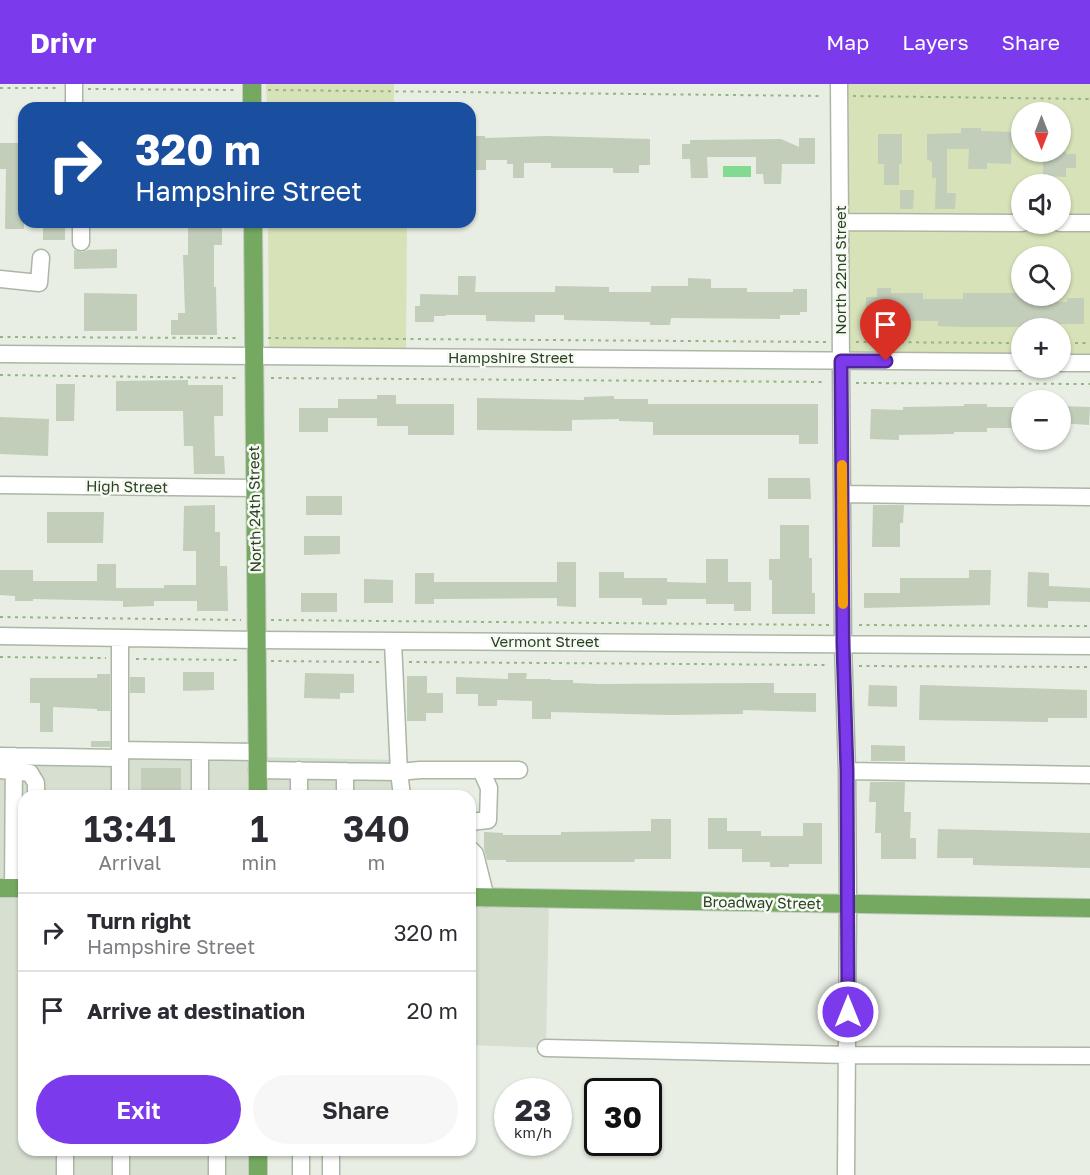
<!DOCTYPE html>
<html lang="en">
<head>
<meta charset="utf-8">
<style>
	:root { --surface:#fff; --page:#f7f7f7; --text:#2b2b33; --muted:#7c7c81; --line:#e1e1e2; --accent:#7c3aed }
	body { margin:0; font-family:"Golos Text",sans-serif; background:var(--page); color:var(--text); height:100vh; display:flex; flex-direction:column; font-size:22px; white-space:nowrap }
	* { box-sizing:border-box; margin:0 }
	p { font-size:20px; color:var(--muted) }
	.icon { flex:none; width:33px; height:33px; fill:none; stroke:currentColor; stroke-width:2; stroke-linecap:round; stroke-linejoin:round }
	.map { position:relative; flex:1; overflow:hidden }
	.details { position:absolute; left:18px; top:706px; width:458px; height:366px; display:flex; flex-direction:column; background:var(--surface); border-radius:18px; box-shadow:0 2px 4px #0004 }
	.details>* { flex:none }
	.guide { position:absolute; left:18px; top:18px; width:458px; height:126px; border-radius:18px; box-shadow:0 2px 4px #0004; background:#1a4fa0; color:#fff; overflow:hidden }
	.needle { width:39px; rotate:180deg }
	.fabs { position:absolute; left:1011px; top:18px; display:grid; gap:12px }
	.fabs a { display:grid; place-items:center; width:60px; height:60px; border-radius:50%; background:var(--surface); box-shadow:0 2px 4px #0004; font-size:30px }
	.speed { position:absolute; left:494px; top:994px; display:flex; gap:12px; font-size:30px; font-weight:700; text-align:center }
	.speed>* { display:grid; place-content:center; width:78px; height:78px; border-radius:50%; background:var(--surface); box-shadow:0 2px 4px #0004; line-height:1 }
	.speed small { font-size:15px; font-weight:400 }
	.speed .limit { border:3px solid #111; border-radius:9px; background:#fff; color:#111 }
	.pin { position:absolute; display:grid; place-items:center; width:51px; height:51px; color:#fff; margin:-62px -26px; border-radius:50% 50% 50% 0; rotate:-45deg; box-shadow:0 0 6px #0007 }
	.pin .icon { rotate:45deg }
	.me { position:absolute; width:66px; margin:-33px; rotate:0deg; stroke-linejoin:round; filter:drop-shadow(0 0 4px #0008) }
	.turn { display:flex; align-items:center; gap:21px; height:126px; padding:0 18px; font-size:27px }
	.turn .icon { width:78px; height:78px; stroke-width:2.5 }
	.turn b { display:block; font-size:42px; line-height:51px }
	.eta { display:flex; justify-content:space-evenly; align-items:center; height:102px; text-align:center }
	.eta b { font-size:36px; font-weight:600; line-height:42px }
	.action { display:flex; gap:12px; margin-top:auto; padding:12px 18px }
	.action a { flex:1; height:69px; border-radius:36px; background:var(--accent); color:#fff; font-size:24px; font-weight:600; line-height:69px; text-align:center }
	.action a+a { background:var(--page); color:var(--text) }
	ul { padding:0; list-style:none }
	li { display:flex; align-items:center; gap:18px; height:78px; padding:0 18px; border-top:2px solid var(--line) }
	li div { flex:1 }
	li b { display:block; font-size:22px }
	li em { font-style:normal }
	header { display:flex; align-items:center; gap:36px; box-sizing:border-box; height:84px; padding:0 30px; background:var(--accent); color:#fff }
	header strong { font-size:28px }
	nav { display:flex; gap:33px; margin-inline-start:auto; font-size:21px }
	.map>svg:first-child { display:block }
</style>
</head>
<body>
<header>
<strong>Drivr</strong>
<nav><a>Map</a><a>Layers</a><a>Share</a></nav>
</header>
<div class="map">
<svg width="1090" height="1091" viewBox="0 0 1090 1091">
	<rect width="100%" height="100%" fill="#e8eee3"/>
	<path fill="#d7dfd1" d="M0,668L399,676L398,712H24V1066L258,1067V1091H0Z
		M470,810L549,815L546,964L470,961Z"/>
	<path fill="#d7e2b9" fill-rule="evenodd" d="M266,0H394V24H267Z
		M846,0H1090V272H1061L1060,244H1022L1021,272L849,270ZM1022,28H1060V68H1022ZM1022,100H1060V140H1022ZM1022,172H1060V212H1022Z
		M268,138H407L406,270L269,269Z"/>
	<path fill="#84da90" d="M723,82H751V93H723Z"/>
	<path fill="#c2cdba" d="M961,44H981V47L1012,48L1011,80L987,79V85H968L969,65H947V109H956L955,125H935L936,94H932V78L927,75V50L961,49Z
		M878,50H902V80H899V101H884V80H878Z
		M471,52H485V54L546,52L650,55V81H639V89H613V84H551V79H524V94H513V80H507V76H486V86H470V54Z
		M799,54H815V80H782L781,100H764L763,90H756V73H707L708,94H691L690,75H682V60H690V56L781,55L799,63Z
		M0,59H24V145H5L6,85H0Z
		M1043,68H1066V70H1076V84H1066V93L1043,92Z
		M900,106H914L913,125H900Z
		M43,138H65V156H43Z
		M188,143H222V161H214V203H216L217,251H171V236H178V229H185L183,171H188Z
		M117,165V184L74,185V166L82,168L88,166Z
		M458,192H476L475,208H555V202L609,203V208H651V202H688V194L711,195V204H747V208H793V205H807V228H800V231H780V235L671,234L670,241H650V238L564,236V231H535V238L486,237V231H446V232H434V238H415V222H420V210L458,211Z
		M877,204H891V209H923V215H963V209H1022V212H1035V217L1067,218V214H1084V240H1058V243H963L938,242V237L866,236V213H877Z
		M84,209L137,210V247H84Z
		M188,296V301H223V332H214L215,372H224L225,390H194L193,362H184L183,327H116V297Z
		M56,300H75L74,337H56Z
		M377,311H396V320H454V351H408V342H377V334H328V348H299V324H338V315H377Z
		M614,312V315H648V320H818V360H799V351H653V338L619,337V335L572,336V347L477,346V314L584,316V313Z
		M964,320H987V323H1020V344H987V348H954V350L899,351V356L870,355L871,325L903,326V323L964,322Z
		M1060,322L1090,323L1089,341L1060,339Z
		M0,333L49,335L48,372L0,370Z
		M768,394H810L811,415H768Z
		M306,412H342V431H306Z
		M215,421V448H220V482H227L228,527H197V517H154V522L123,523V517L33,515V517H15V512L0,511V486H33V497H97V480H116V504H164V501H196V467H183L184,422Z
		M873,421H904L903,439H900V463H872Z
		M47,428H104L103,459H47Z
		M780,441H809V474H812V509H815V530H772V496H769V475H780Z
		M304,452H340V470L304,471Z
		M706,475H728V498H751V527H734V520H706V515H667V521H642V514H599V488H624V494H667V498L706,499Z
		M557,478H576V523L557,522V514L434,515V520H415V489H434V498H557Z
		M969,486H991L990,521L864,524V509H900V494H969Z
		M1028,488L1049,489V502L1090,504V518L1048,517V524L1027,523Z
		M364,495L393,496V519H364Z
		M301,509H337V528H301Z
		M183,588H214V606L183,607Z
		M305,589L354,590V609H340V615L304,614Z
		M508,589H527L526,595H551V596H573V599L599,600L774,599V609H816V628L743,626V630L669,631L551,628V635H532V617L497,616V622H478V610H456V593L508,595Z
		M97,590H110V627H97V625L53,623V648H40V619H30V594H97Z
		M407,592H427V609H443V629H426V637H407Z
		M130,593H145V609H130Z
		M869,601L897,602V623L868,622Z
		M920,601L1087,606V634H1048V638L919,636Z
		M91,657H110V663H91Z
		M871,661L905,662V677H871Z
		M141,684H181V712H141Z
		M870,698H905L904,728H911L910,754H916V775H881V749H875L876,718H869Z
		M708,734H727V747H761V752H803V739H822V780H789V783H770V778H742V765H708Z
		M651,735H671V775H635L634,778H506V776H487L484,765V748L503,749V751H561V748L651,747Z
		M938,745L1090,749V784L973,781V774H937Z"/>
	<g fill="none" stroke-linecap="round" stroke-linejoin="round">
		<defs>
			<path id="minor" d="M839,0L843,560L847,687L848,821L846,1091
				M74,24V0
				M81,138V158
				M840,138L1022,139
				M1060,139H1090
				M0,195L39,199L41,174
				M0,270L1022,278
				M1060,279H1090
				M0,401L255,404
				M842,410L1090,413
				M0,552L256,556L1090,562
				M120,554V666
				M393,558L399,688L420,686H519
				M200,667V712
				M0,672L119,674
				M0,686L30,689L36,699V712
				M257,686L399,688L402,712
				M847,687L1090,691
				M345,706V687
				M120,712V666L257,668
				M299,712V686
				M470,738L488,736L489,704L481,686
				M470,765L475,770L486,814
				M13,804L14,672
				M546,964L848,971L1090,972
				M65,1066V1091
				M216,1066H217V1091
				M121,1091V1066
				M301,1091V1066
				M331,1091V1066"/>
			<path id="major" d="M252,0V24
				M253,138L258,712
				M0,804H24
				M470,813L1090,824
				M258,1066V1091"/>
		</defs>
		<use href="#minor" stroke="#abb7a5" stroke-width="19"/>
		<use href="#major" stroke="#c3cac1" stroke-width="20"/>
		<path stroke="#91b67f" stroke-width="2" stroke-dasharray="3 4.5" stroke-linecap="butt" d="M0,4H58
			M88,5L235,6
			M268,6L823,12
			M853,12L1090,15
			M0,253L239,254
			M268,254L827,258
			M856,258L1022,259
			M1060,259H1090
			M0,291L238,294
			M271,294L826,298
			M856,299L1090,300
			M0,533L241,536
			M271,536L829,541
			M859,541L1090,542
			M0,573L106,574
			M136,575L241,576
			M271,577L379,578
			M409,578L829,581
			M859,582L1090,583"/>
		<use href="#minor" stroke="#fff" stroke-width="16"/>
		<use href="#major" stroke="#75a962" stroke-width="18"/>
	</g>
	<g fill="none" stroke-linecap="round" stroke-linejoin="round">
		<defs>
			<path id="route" d="M848,928L847,687L843,560L841,277H886"/>
		</defs>
		<use href="#route" stroke="#51269a" stroke-width="15"/>
		<use href="#route" stroke="#7c3aed" stroke-width="10"/>
		<path stroke="#f59e0b" stroke-width="10" d="M842,381L843,520"/>
	</g>
	<g text-anchor="middle" stroke-width="5" stroke-linejoin="round" paint-order="stroke">
		<g font-size="15" fill="#294220" stroke="#f7faf4">
			<text transform="translate(841 186) rotate(-90)" y="5">North 22nd Street</text>
			<text x="511" y="279">Hampshire Street</text>
			<text transform="translate(127 403) rotate(1)" y="5">High Street</text>
			<text transform="translate(255 425) rotate(-91)" y="5">North 24th Street</text>
			<text x="545" y="563">Vermont Street</text>
			<text transform="translate(762 819) rotate(1)" y="5">Broadway Street</text>
		</g>
	</g>
</svg>
<div class="fabs">
<a><svg class="needle" viewBox="-14 -14 28 28"><path d="M0-13l5 13h-10z" fill="#e53935"/><path d="M0 13l5-13h-10z" fill="#7c7c81"/></svg></a>
<a><svg class="icon" aria-label="sound" viewBox="0 0 24 24"><path d="M4 9h4l5-4v14l-5-4H4zM17 9q2 3 0 6"/></svg></a>
<a><svg class="icon" aria-label="search" viewBox="0 0 24 24"><circle cx="10" cy="10" r="6"/><path d="M15 15l6 6"/></svg></a>
<a>+</a>
<a>−</a>
</div>
<div class="speed"><div>23<small>km/h</small></div><div class="limit">30</div></div>
<div class="pin" style="left:886px;top:277px;background:#d93025"><svg class="icon" aria-label="arrive" viewBox="0 0 24 24"><path d="M6 21V4h12l-3 4 3 4H6"/></svg></div>
<svg class="me" style="left:848px;top:928px" viewBox="-20 -20 40 40"><circle r="17" fill="#7c3aed" stroke="#fff" stroke-width="3"/><path d="M0-11L8 9 0 5-8 9z" fill="#fff"/></svg>
<div class="guide">
<div class="turn"><svg class="icon" aria-label="right" viewBox="0 0 24 24"><path d="M7 20v-9h11M14 6l5 5-5 5"/></svg><div><b>320 m</b>Hampshire Street</div></div>
</div>
<section class="details">
<div class="eta">
<div><b>13:41</b><p>Arrival</p></div>
<div><b>1</b><p>min</p></div>
<div><b>340</b><p>m</p></div>
</div>
<ul>
<li><svg class="icon" aria-label="right" viewBox="0 0 24 24"><path d="M7 20v-9h11M14 6l5 5-5 5"/></svg><div><b>Turn right</b><p>Hampshire Street</p></div><em>320 m</em></li>
<li><svg class="icon" aria-label="arrive" viewBox="0 0 24 24"><path d="M6 21V4h12l-3 4 3 4H6"/></svg><div><b>Arrive at destination</b></div><em>20 m</em></li>
</ul>
<div class="action"><a>Exit</a><a>Share</a></div>
</section>
</div>
</body>
</html>
